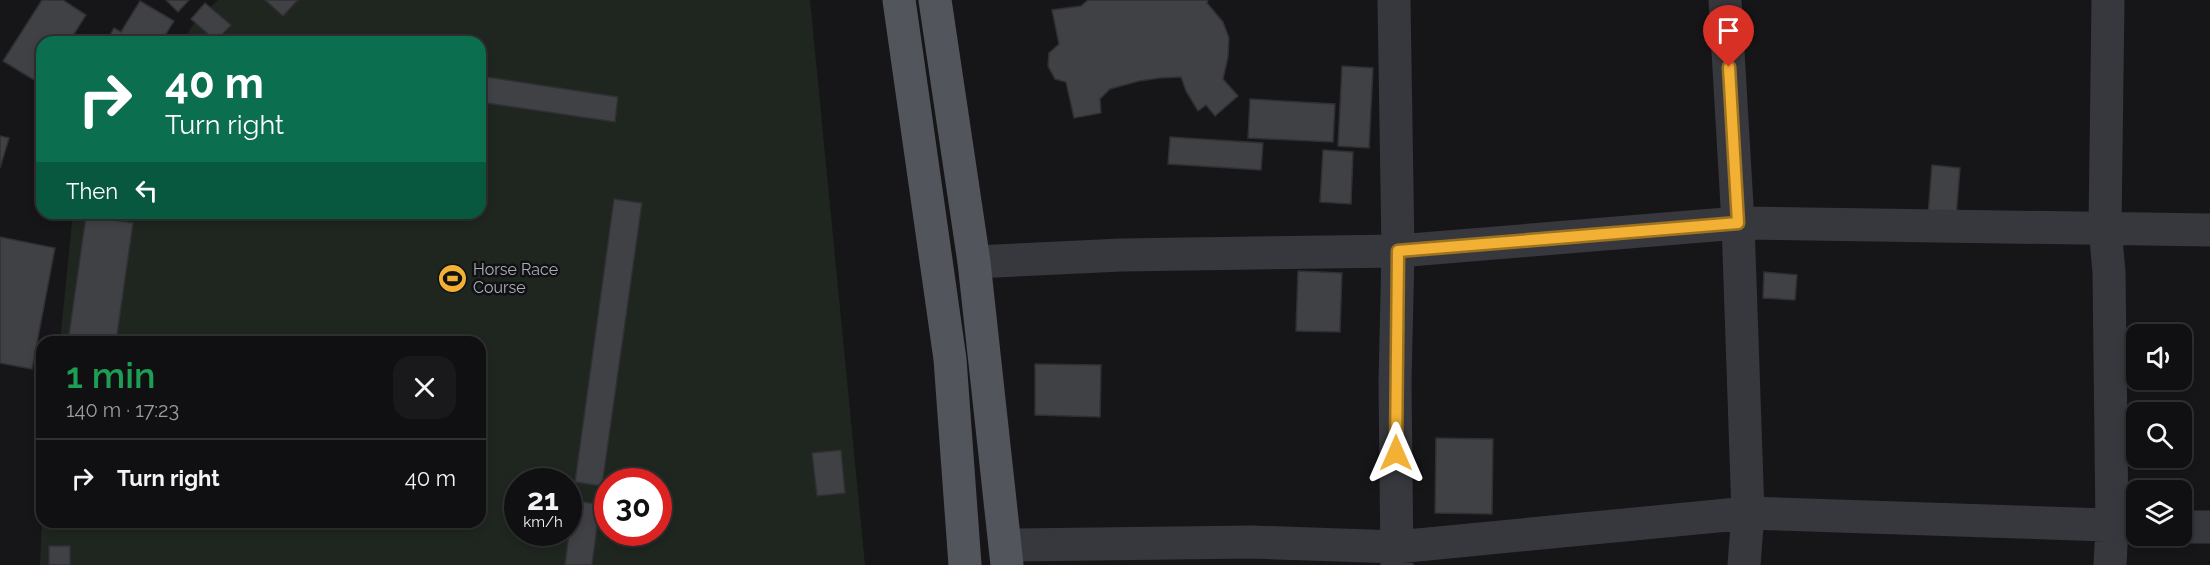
<!DOCTYPE html>
<html lang="en">
<head>
<meta charset="utf-8">
<style>
	:root { --surface:#101012; --page:#19191b; --text:#f1f3f6; --muted:#9c9d9f; --line:#303032 }
	body { margin:0; font-family:Raleway,sans-serif; background:var(--page); color:var(--text); height:100vh; display:flex; flex-direction:column; font-size:22px; white-space:nowrap }
	* { box-sizing:border-box; margin:0 }
	p { font-size:20px; color:var(--muted) }
	.icon { flex:none; width:33px; height:33px; fill:none; stroke:currentColor; stroke-width:2; stroke-linecap:round; stroke-linejoin:round }
	.map { position:relative; flex:1; overflow:hidden }
	.sheet { position:absolute; left:36px; top:336px; width:450px; height:192px; display:flex; flex-direction:column; background:var(--surface); border-radius:18px; box-shadow:0 3px 9px #0003,0 0 0 2px var(--line) }
	.sheet>* { flex:none }
	.hud { position:absolute; left:36px; top:36px; width:450px; height:183px; border-radius:18px; box-shadow:0 3px 9px #0003,0 0 0 2px var(--line); background:#0b6e4f; color:#fff; overflow:hidden }
	.fabs { position:absolute; left:2126px; top:324px; display:grid; gap:12px }
	.fabs a { display:grid; place-items:center; width:66px; height:66px; border-radius:12px; background:var(--surface); box-shadow:0 3px 9px #0003,0 0 0 2px var(--line); font-size:30px }
	.speed { position:absolute; left:504px; top:468px; display:flex; gap:12px; font-size:30px; font-weight:700; text-align:center }
	.speed>* { display:grid; place-content:center; width:78px; height:78px; border-radius:50%; background:var(--surface); box-shadow:0 3px 9px #0003,0 0 0 2px var(--line); line-height:1 }
	.speed small { font-size:15px; font-weight:400 }
	.speed .limit { border:9px solid #d22; background:#fff; color:#111 }
	.pin { position:absolute; display:grid; place-items:center; width:51px; height:51px; color:#fff; margin:-62px -26px; border-radius:50% 50% 50% 0; rotate:-45deg; box-shadow:0 0 6px #0007 }
	.pin .icon { rotate:45deg }
	.me { position:absolute; width:66px; margin:-33px; rotate:0deg; stroke-linejoin:round; filter:drop-shadow(0 0 4px #0008) }
	.turn { display:flex; align-items:center; gap:21px; height:126px; padding:0 30px; font-size:27px }
	.turn .icon { width:78px; height:78px; stroke-width:2.5 }
	.turn b { display:block; font-size:42px; line-height:51px }
	.then { display:flex; align-items:center; height:57px; padding:0 30px; background:#0003; gap:12px; font-size:22px }
	.round { display:grid; place-items:center; flex:none; width:63px; height:63px; border-radius:18px; background:var(--page) }
	.head { display:flex; align-items:center; justify-content:space-between; height:102px; padding:0 30px }
	h1 { font-size:36px; font-weight:600; line-height:45px; color:#1e9e55 }
	ul { padding:0; list-style:none }
	li { display:flex; align-items:center; gap:18px; height:78px; padding:0 30px; border-top:2px solid var(--line) }
	li div { flex:1 }
	li b { display:block; font-size:22px }
	li em { font-style:normal }
	.map>svg:first-child { display:block }
</style>
</head>
<body>
<div class="map">
<svg width="2210" height="565" viewBox="0 0 2210 565">
	<rect width="100%" height="100%" fill="#161618"/>
	<path fill="#1e261f" fill-rule="evenodd" d="M218,0H810L865,565H40L42,517V522H480V342H60L73,213H480V42H182L193,25ZM518,482H568V532H518ZM608,482H658V532H608Z"/>
	<path fill="#404145" stroke="#303034" stroke-width="1.5" d="M42,0H63L86,15L69,42H42V85L3,61Z
		M166,0H189L178,12Z
		M265,0H298L283,16Z
		M1088,0H1208L1207,3L1223,22L1229,38L1228,57L1223,79L1238,96L1215,116L1206,105L1198,111L1186,91L1181,77L1160,78L1139,81L1110,89L1100,99L1101,113L1074,118L1066,82L1055,79L1048,66L1049,53L1059,44L1052,10L1081,6Z
		M140,1L174,21L161,42H106L114,28L121,32Z
		M205,3L231,25L216,41L191,19Z
		M1342,66L1373,68L1369,148L1338,146Z
		M480,76L618,97L615,122L480,102Z
		M1250,99L1335,104L1333,142L1248,138Z
		M0,136L9,138L0,168Z
		M1170,137L1263,143L1261,170L1168,164Z
		M1323,150L1353,152L1351,204L1320,202Z
		M1932,165L1960,168L1956,218L1928,215Z
		M614,199L642,203L602,486L575,482Z
		M86,216L133,223L116,342H68Z
		M0,237L55,248L32,369L0,363Z
		M1298,271L1342,273L1340,332L1296,331Z
		M1764,272L1797,275L1795,300L1763,298Z
		M1035,364L1101,365L1100,417L1035,415Z
		M1436,438L1493,439L1492,514L1435,513Z
		M841,450L845,493L817,496L812,453Z
		M573,501L600,504L592,565H565Z
		M49,546H70V565H49Z"/>
	<g fill="none" stroke-linecap="round" stroke-linejoin="round">
		<path stroke="#37383d" stroke-width="33" d="M1394,0L1398,251L1395,382L1397,565
			M1725,0L1738,223L1748,513L1744,565
			M2108,0L2105,228L2109,272L2112,526L2110,565
			M974,262L1121,255L1398,251L1738,223L2210,230
			M2181,527H2210
			M1006,545L1252,542L1397,547L1748,513L2136,526"/>
		<path stroke="#53555c" stroke-width="33" d="M899,0L950,359L965,565
			M935,0L974,262L1007,565"/>
	</g>
	<g fill="none" stroke-linecap="round" stroke-linejoin="round">
		<defs>
			<path id="route" d="M1396,453L1398,251L1738,223L1729,67"/>
		</defs>
		<use href="#route" stroke="#9d7322" stroke-width="15"/>
		<use href="#route" stroke="#f2b134" stroke-width="10"/>
	</g>
	<defs>
		<symbol id="stadium-disc" viewBox="-11 -11 22 22"><circle r="9.5" fill="#f2b134" stroke="#111113"/><path d="M0-5a6.5 5 0 1 0 0 10a6.5 5 0 1 0 0-10ZM-3.5-1.8h7v3.6h-7Z" fill="#111"/></symbol>
	</defs>
	<g fill-rule="evenodd">
		<use href="#stadium-disc" x="436" y="262" width="33" height="33"/>
	</g>
	<g text-anchor="middle" stroke-width="5" stroke-linejoin="round" paint-order="stroke">
		<g font-size="16" fill="#a8adb8" stroke="#111113" text-anchor="start">
			<text x="473" y="275">Horse Race<tspan x="473" dy="18">Course</tspan></text>
		</g>
	</g>
</svg>
<div class="fabs">
<a><svg class="icon" aria-label="sound" viewBox="0 0 24 24"><path d="M4 9h4l5-4v14l-5-4H4zM17 9q2 3 0 6"/></svg></a>
<a><svg class="icon" aria-label="search" viewBox="0 0 24 24"><circle cx="10" cy="10" r="6"/><path d="M15 15l6 6"/></svg></a>
<a><svg class="icon" aria-label="layers" viewBox="0 0 24 24"><path d="M12 4l9 5-9 5-9-5zM3 14l9 5 9-5"/></svg></a>
</div>
<div class="speed"><div>21<small>km/h</small></div><div class="limit">30</div></div>
<div class="pin" style="left:1729px;top:67px;background:#d93025"><svg class="icon" aria-label="arrive" viewBox="0 0 24 24"><path d="M6 21V4h12l-3 4 3 4H6"/></svg></div>
<svg class="me" style="left:1396px;top:453px" viewBox="-20 -20 40 40"><path d="M0-17L14 15 0 8-14 15z" fill="#f2b134" stroke="#fff" stroke-width="4"/></svg>
<div class="hud">
<div class="turn"><svg class="icon" aria-label="right" viewBox="0 0 24 24"><path d="M7 20v-9h11M14 6l5 5-5 5"/></svg><div><b>40 m</b>Turn right</div></div>
<div class="then">Then<svg class="icon" aria-label="left" viewBox="0 0 24 24"><path d="M17 20v-9H6M10 6l-5 5 5 5"/></svg></div>
</div>
<section class="sheet">
<div class="head"><div><h1>1 min</h1><p>140 m · 17:23</p></div><a class="round"><svg class="icon" aria-label="close" viewBox="0 0 24 24"><path d="M6 6l12 12M18 6L6 18"/></svg></a></div>
<ul>
<li><svg class="icon" aria-label="right" viewBox="0 0 24 24"><path d="M7 20v-9h11M14 6l5 5-5 5"/></svg><div><b>Turn right</b></div><em>40 m</em></li>
</ul>
</section>
</div>
</body>
</html>
